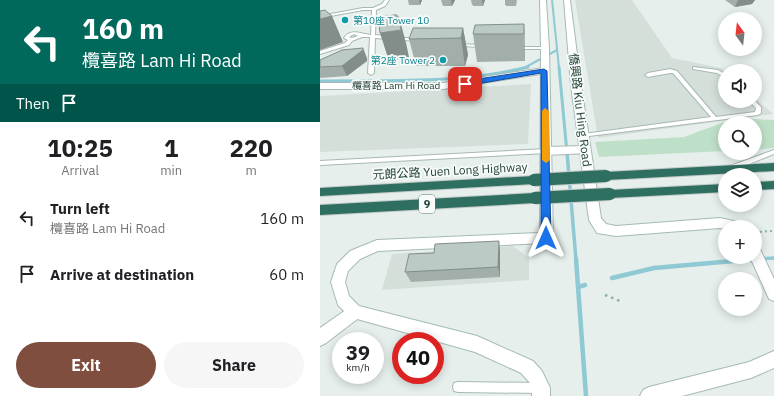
<!DOCTYPE html>
<html lang="en">
<head>
<meta charset="utf-8">
<style>
	:root { --surface:#fff; --page:#f6f6f6; --text:#202124; --muted:#757577; --accent:#7f4e3f }
	body { margin:0; font-family:"IBM Plex Sans","Noto Sans TC",sans-serif; background:var(--page); color:var(--text); height:100vh; display:flex; flex-direction:column; font-size:15px; white-space:nowrap }
	* { box-sizing:border-box; margin:0 }
	p { font-size:13px; color:var(--muted) }
	.icon { flex:none; width:22px; height:22px; fill:none; stroke:currentColor; stroke-width:2; stroke-linecap:round; stroke-linejoin:round }
	.map { position:relative; flex:1; overflow:hidden }
	.details { display:flex; flex-direction:column; background:var(--surface); width:320px }
	.details>* { flex:none }
	.guide { background:#00695c; color:#fff; overflow:hidden }
	.needle { width:26px; rotate:345deg }
	.fabs { position:absolute; left:398px; top:12px; display:grid; gap:8px }
	.fabs a { display:grid; place-items:center; width:44px; height:44px; border-radius:50%; background:var(--surface); box-shadow:0 2px 10px #0003; font-size:20px }
	.speed { position:absolute; left:12px; top:332px; display:flex; gap:8px; font-size:20px; font-weight:700; text-align:center }
	.speed>* { display:grid; place-content:center; width:52px; height:52px; border-radius:50%; background:var(--surface); box-shadow:0 2px 10px #0003; line-height:1 }
	.speed small { font-size:10px; font-weight:400 }
	.speed .limit { border:6px solid #d22; background:#fff; color:#111 }
	.pin { position:absolute; display:grid; place-items:center; width:34px; height:34px; color:#fff; margin:-17px; border-radius:8px; box-shadow:0 2px 6px #0006 }
	.me { position:absolute; width:44px; margin:-22px; rotate:0deg; stroke-linejoin:round; filter:drop-shadow(0 0 3px #0008) }
	.turn { display:flex; align-items:center; gap:14px; height:84px; padding:0 16px; font-size:18px }
	.turn .icon { width:52px; height:52px; stroke-width:2.5 }
	.turn b { display:block; font-size:28px; line-height:34px }
	.then { display:flex; align-items:center; height:38px; padding:0 16px; background:#0003; gap:8px; font-size:15px }
	.eta { display:flex; justify-content:space-evenly; align-items:center; height:68px; text-align:center }
	.eta b { font-size:24px; font-weight:700; line-height:28px }
	.cta { display:flex; gap:8px; margin-top:auto; padding:8px 16px }
	.cta a { flex:1; height:46px; border-radius:24px; background:var(--accent); color:#fff; font-size:16px; font-weight:700; line-height:46px; text-align:center }
	.cta a+a { background:var(--page); color:var(--text) }
	ul { padding:0; list-style:none }
	li { display:flex; align-items:center; gap:12px; height:56px; padding:0 16px }
	li div { flex:1 }
	li b { display:block; font-size:15px }
	li em { font-style:normal }
	main { display:flex; flex:1; min-height:0 }
	.map>svg:first-child { display:block }
</style>
</head>
<body>
<main>
<section class="details">
<div class="guide">
<div class="turn"><svg class="icon" aria-label="left" viewBox="0 0 24 24"><path d="M17 20v-9H6M10 6l-5 5 5 5"/></svg><div><b>160 m</b>欖喜路 Lam Hi Road</div></div>
<div class="then">Then<svg class="icon" aria-label="arrive" viewBox="0 0 24 24"><path d="M6 21V4h12l-3 4 3 4H6"/></svg></div>
</div>
<div class="eta">
<div><b>10:25</b><p>Arrival</p></div>
<div><b>1</b><p>min</p></div>
<div><b>220</b><p>m</p></div>
</div>
<ul>
<li><svg class="icon" aria-label="left" viewBox="0 0 24 24"><path d="M17 20v-9H6M10 6l-5 5 5 5"/></svg><div><b>Turn left</b><p>欖喜路 Lam Hi Road</p></div><em>160 m</em></li>
<li><svg class="icon" aria-label="arrive" viewBox="0 0 24 24"><path d="M6 21V4h12l-3 4 3 4H6"/></svg><div><b>Arrive at destination</b></div><em>60 m</em></li>
</ul>
<div class="cta"><a>Exit</a><a>Share</a></div>
</section>
<div class="map">
<svg width="454" height="396" viewBox="0 0 454 396">
	<rect width="100%" height="100%" fill="#e6efeb"/>
	<path fill="#d4dfda" d="M255,0H312L352,58L401,68L405,71V101H435V98L453,114L278,138Z
		M211,84L208,144L0,152V96Z
		M193,246L209,258V280L62,290L72,254Z"/>
	<path fill="#bfe0c8" d="M415,118L454,120V148L435,150V123H405V151L279,157L275,142L364,137Z"/>
	<g fill="none" stroke-linecap="round" stroke-linejoin="round">
		<path stroke="#8ec9d4" stroke-width="2" d="M232,0L239,68
			M204,68L237,50"/>
		<path stroke="#8ec9d4" stroke-width="3" d="M239,67L247,153
			M0,81C70,80 140,84 208,67"/>
		<path stroke="#8ec9d4" stroke-width="3.5" d="M247,152L256,260
			M424,260L454,258"/>
		<path stroke="#8ec9d4" stroke-width="4.5" d="M256,259L266,396
			M292,278L334,268L436,259
			M258,287L265,285"/>
		<defs>
			<path id="lane" d="M65,0H69L65,6L56,10L55,35L97,39L99,40V41L55,38L54,73L51,75L48,73L50,37H42L32,41L29,45L0,54V51L25,43L28,40L24,38C30,28 41,34 51,35L52,10H43L0,18V16L43,8H53L62,4ZM34,34L38,36L32,38L29,37Z
				M136,44L163,45L165,46L163,47L138,46H136Z
				M193,47H225L227,48L225,49H195L193,48Z
				M373,67L398,70L405,74V78L397,73L373,69Z
				M350,69L357,71L396,117L435,112L436,108L429,101H435L441,107V113L438,115L261,137L260,136L261,135L263,134L391,117L353,73H350L328,77L325,75L328,73Z
				M226,149H228L229,151L228,153L0,165V161Z
				M454,150V154L414,170H410L409,168L410,166Z
				M138,382L220,383L224,384L225,388L224,392L220,393L138,392L134,391L133,387L134,383Z"/>
			<path id="street" d="M224,68L227,69L228,71L227,73L123,89H0V83H123Z
				M265,146L269,147L270,150L269,153L226,155L222,154L221,151L222,148L226,147Z
				M35,305L40,307L43,312L40,317L6,343L0,346V328L30,307Z"/>
			<path id="secondary" d="M220,0H226L229,48L233,238L231,242L226,243L58,251L40,259L28,271L25,282L29,296L39,306L157,336L213,361L222,371L230,388V396H212V388L210,383L201,373L155,352L30,317L18,305L11,282L17,264L30,251L57,240L220,233L221,48Z
				M244,0H250L261,85L281,218L286,224L296,226L400,218L423,223L424,227H405V229L400,228L296,236L277,233L269,220L251,85Z
				M435,247L440,249L454,279V301L449,299L430,257H435Z
				M454,351V368L431,378L362,396H320L323,390L329,387L429,362Z"/>
			<path id="highway" d="M454,163V171L286,180L282,179L280,176L282,173L286,172Z
				M214,176L218,177L220,180L218,183L214,184L0,196V188Z
				M454,181V189L435,190V182Z
				M405,184V192L290,198L286,197L284,194L286,191L290,190Z
				M215,193L219,195L221,198L219,201L215,203L0,215V205Z"/>
		</defs>
		<use href="#lane" stroke="#a8b8b2" stroke-width="2"/>
		<use href="#street" stroke="#a8b8b2" stroke-width="2"/>
		<use href="#secondary" stroke="#a4bbb3" stroke-width="2"/>
		<use href="#highway" stroke="#c2cac8" stroke-width="2"/>
		<path stroke="#86b3a5" stroke-width="2" stroke-dasharray="2 3" stroke-linecap="butt" d="M435,232L454,231"/>
		<path stroke="#86b3a5" stroke-width="2.5" stroke-dasharray="2.5 4" stroke-linecap="butt" d="M285,295L300,301"/>
		<use href="#lane" fill="#fff" fill-rule="evenodd"/>
		<use href="#street" fill="#fff" fill-rule="evenodd"/>
		<use href="#secondary" fill="#fff" fill-rule="evenodd"/>
		<use href="#highway" fill="#2f6f62" fill-rule="evenodd"/>
		<defs>
			<path id="highway-bridge" d="M214,180L286,176
				M215,198L290,194"/>
		</defs>
		<use href="#highway-bridge" stroke="#c2cac8" stroke-width="14" stroke-linecap="butt"/>
		<use href="#highway-bridge" stroke="#2f6f62" stroke-width="12"/>
	</g>
	<path fill="#a1aea9" d="M88,0H102L100,5H89Z
		M121,0H135L132,6H123Z
		M151,0H165L163,6H153V5H152Z
		M185,0H197L196,6H186V5H185Z
		M405,0H435L432,4L415,7Z
		M204,24L205,61L157,62L153,34Z
		M143,28L148,55L145,66H96L89,39Z
		M47,58V61L27,76L0,78V60Z
		M180,251V277L91,282L85,272Z"/>
	<path fill="#838d89" d="M99,0H102L100,5Z
		M131,0H135L132,6Z
		M162,0H165L163,6Z
		M418,0H435L432,4L415,7Z
		M12,16L23,42L0,50V19Z
		M79,17L86,43L89,57L69,61L60,33L81,30Z
		M204,24L205,51V61L204,34Z
		M143,28L148,55L145,66L141,38Z
		M43,48L47,58V61L27,76L22,66Z
		M179,241L180,251V277L178,267Z"/>
	<path fill="#bbcac4" stroke="#838d89" d="M5,10L12,16L0,19V11Z
		M74,15H77V17H79L81,30L60,33L58,17Z
		M204,24V34H153L155,25Z
		M93,28H143L141,38L89,39Z
		M43,48V50L22,66L0,67V60L22,50Z
		M179,241L178,267L85,272L89,254L114,253L115,244Z"/>
	<path fill="#1a73e8" stroke="#114b97" d="M224,69L227,71L231,238L229,241H222L221,238V73L145,86L142,84L145,81Z"/>
	<path fill="#f59e0b" d="M225,108L229,111L230,160L226,163L222,160V111Z"/>
	<g fill="#0f9aa8" stroke="#f7fbf9" stroke-width="1.5">
		<circle cx="25" cy="20" r="4"/>
		<circle cx="123" cy="60" r="4"/>
	</g>
	<g text-anchor="middle" stroke-width="3.5" stroke-linejoin="round" paint-order="stroke">
		<g font-size="10" fill="#0d838f" stroke="#f7fbf9" text-anchor="start">
			<text x="33" y="24">第10座 Tower 10</text>
			<text x="115" y="64" text-anchor="end">第2座 Tower 2</text>
		</g>
		<g font-size="10" fill="#24423a" stroke="#f7fbf9">
			<text x="76" y="89">欖喜路 Lam Hi Road</text>
		</g>
		<rect fill="#f7fbf9" stroke="#637a73" stroke-width="1" x="99" y="195" width="16" height="18" rx="3"/>
		<g font-size="11" font-weight="bold" fill="#24423a">
			<text x="107" y="208">9</text>
		</g>
		<g font-size="12" fill="#24423a" stroke="#f7fbf9">
			<text transform="translate(260 110) rotate(83)" y="4">僑興路 Kiu Hing Road</text>
			<text transform="translate(130 171) rotate(-3)" y="4">元朗公路 Yuen Long Highway</text>
		</g>
	</g>
</svg>
<div class="fabs">
<a><svg class="needle" viewBox="-14 -14 28 28"><path d="M0-13l5 13h-10z" fill="#e53935"/><path d="M0 13l5-13h-10z" fill="#757577"/></svg></a>
<a><svg class="icon" aria-label="sound" viewBox="0 0 24 24"><path d="M4 9h4l5-4v14l-5-4H4zM17 9q2 3 0 6"/></svg></a>
<a><svg class="icon" aria-label="search" viewBox="0 0 24 24"><circle cx="10" cy="10" r="6"/><path d="M15 15l6 6"/></svg></a>
<a><svg class="icon" aria-label="layers" viewBox="0 0 24 24"><path d="M12 4l9 5-9 5-9-5zM3 14l9 5 9-5"/></svg></a>
<a>+</a>
<a>−</a>
</div>
<div class="speed"><div>39<small>km/h</small></div><div class="limit">40</div></div>
<div class="pin" style="left:145px;top:84px;background:#d93025"><svg class="icon" aria-label="arrive" viewBox="0 0 24 24"><path d="M6 21V4h12l-3 4 3 4H6"/></svg></div>
<svg class="me" style="left:226px;top:238px" viewBox="-20 -20 40 40"><path d="M0-17L14 15 0 8-14 15z" fill="#1a73e8" stroke="#fff" stroke-width="4"/></svg>
</div>
</main>
</body>
</html>
